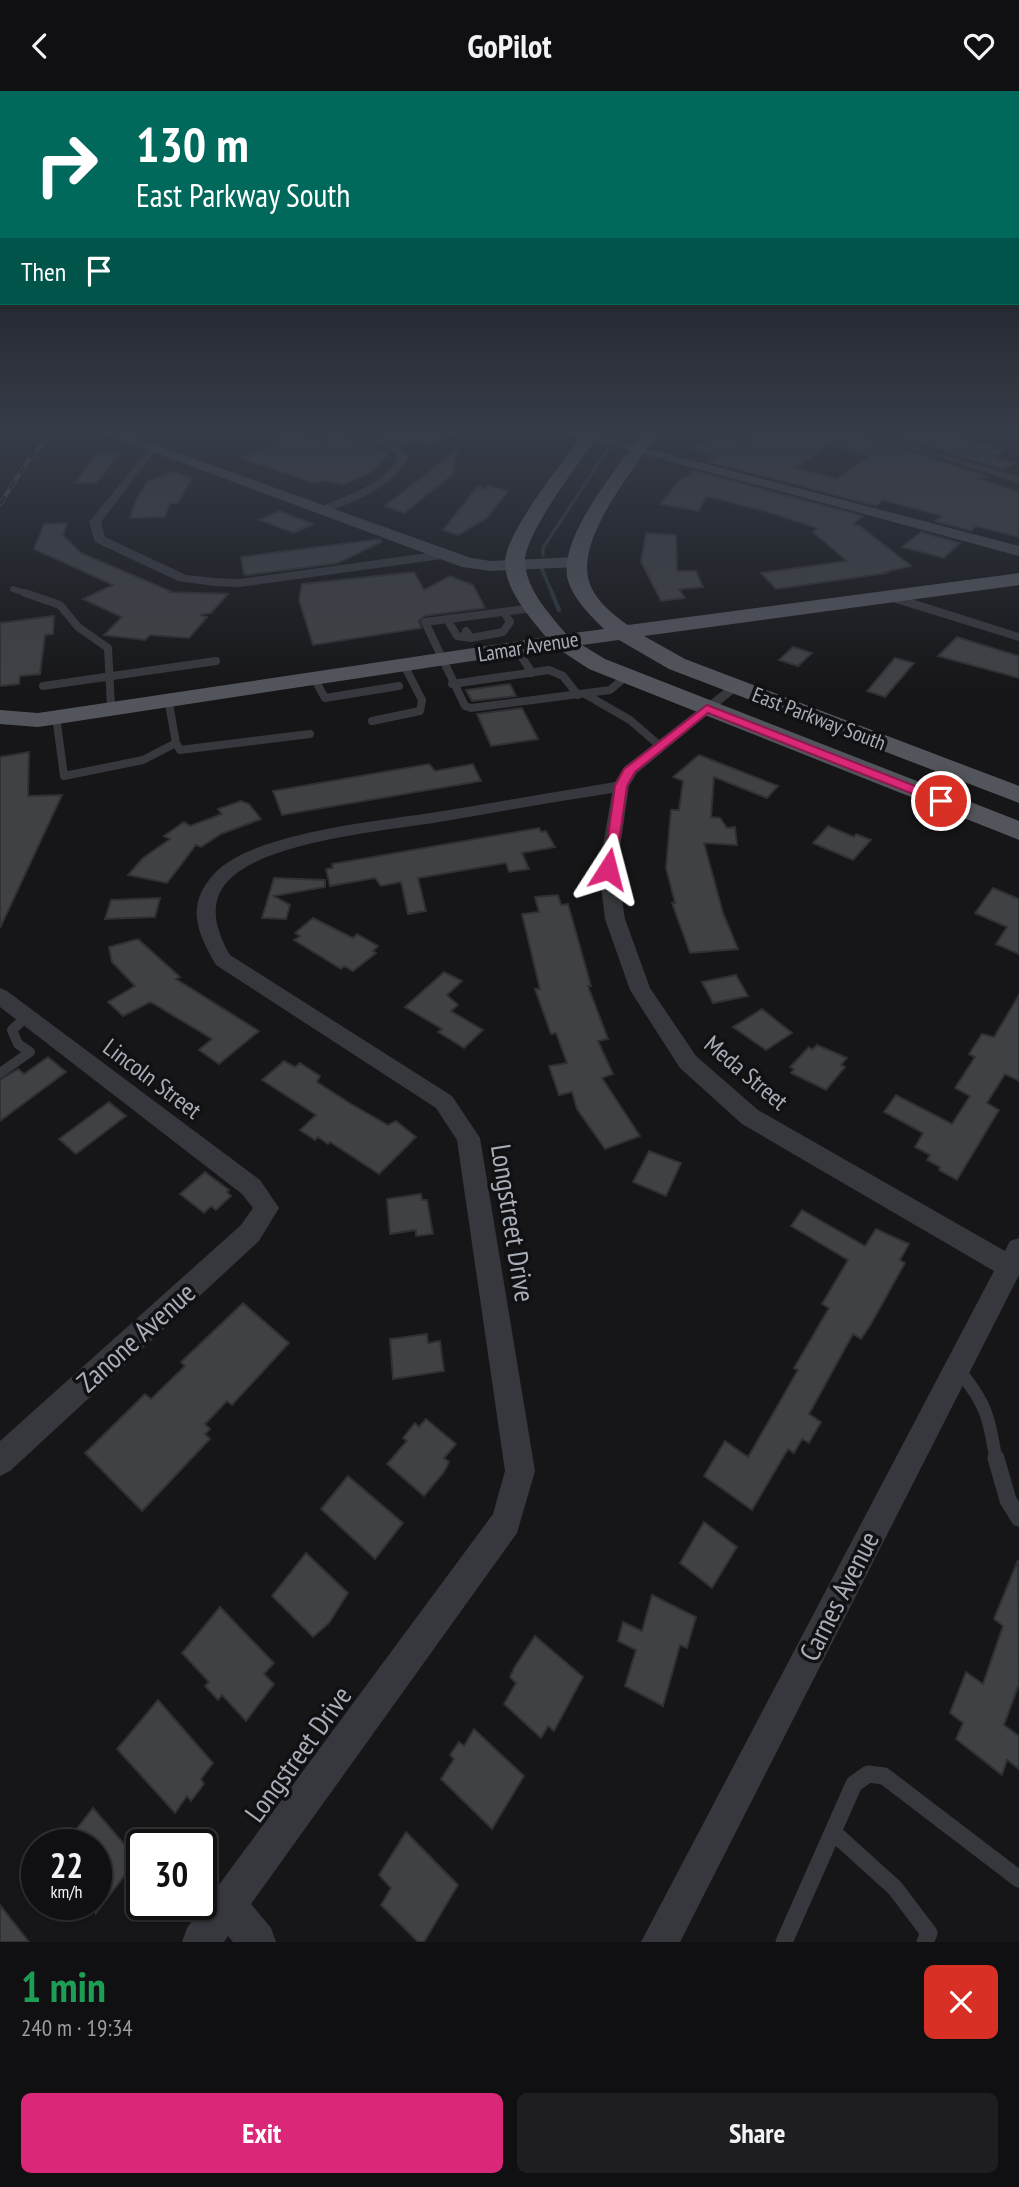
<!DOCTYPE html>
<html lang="en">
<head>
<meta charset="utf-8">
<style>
	:root { --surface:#101012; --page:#1e1e20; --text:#f1f3f6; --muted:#9c9d9f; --line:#303032; --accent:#db2777 }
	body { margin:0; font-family:"PT Sans Narrow",sans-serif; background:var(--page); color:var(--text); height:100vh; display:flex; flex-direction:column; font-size:26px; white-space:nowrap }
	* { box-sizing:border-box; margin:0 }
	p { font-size:23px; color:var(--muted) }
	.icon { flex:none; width:38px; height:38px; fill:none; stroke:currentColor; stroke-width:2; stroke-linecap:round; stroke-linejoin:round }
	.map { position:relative; height:1851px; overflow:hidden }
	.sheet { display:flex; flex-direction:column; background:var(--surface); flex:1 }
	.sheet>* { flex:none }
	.guide { position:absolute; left:0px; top:0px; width:1020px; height:214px; box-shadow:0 2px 5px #0004,0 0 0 2px var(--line); background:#00695c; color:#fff; overflow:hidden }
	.speed { position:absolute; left:21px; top:1738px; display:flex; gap:14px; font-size:35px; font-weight:700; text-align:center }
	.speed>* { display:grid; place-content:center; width:91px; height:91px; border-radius:50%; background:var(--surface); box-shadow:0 2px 5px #0004,0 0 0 2px var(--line); line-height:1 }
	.speed small { font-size:18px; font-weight:400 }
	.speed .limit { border:4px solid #111; border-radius:10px; background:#fff; color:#111 }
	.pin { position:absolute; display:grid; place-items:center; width:60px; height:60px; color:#fff; margin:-30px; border:4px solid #fff; border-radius:50%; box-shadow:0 2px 7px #0007 }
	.me { position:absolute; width:77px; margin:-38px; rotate:9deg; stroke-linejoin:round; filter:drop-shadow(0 0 5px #0008) }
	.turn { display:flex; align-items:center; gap:24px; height:147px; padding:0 21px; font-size:32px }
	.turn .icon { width:91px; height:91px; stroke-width:2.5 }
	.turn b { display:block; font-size:49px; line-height:60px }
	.then { display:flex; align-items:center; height:66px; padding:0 21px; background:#0003; gap:14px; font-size:26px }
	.round { display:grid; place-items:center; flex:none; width:74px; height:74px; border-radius:10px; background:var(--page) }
	.overview { display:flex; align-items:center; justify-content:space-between; height:119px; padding:0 21px }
	h1 { font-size:42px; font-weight:700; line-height:52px; color:#1e9e55 }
	.action { display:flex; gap:14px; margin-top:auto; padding:14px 21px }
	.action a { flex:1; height:80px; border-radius:10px; background:var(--accent); color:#fff; font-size:28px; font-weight:700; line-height:80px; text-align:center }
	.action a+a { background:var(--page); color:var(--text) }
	header { display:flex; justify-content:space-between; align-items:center; height:91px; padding:0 21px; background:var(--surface); font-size:32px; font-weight:700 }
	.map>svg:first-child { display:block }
</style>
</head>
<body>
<header><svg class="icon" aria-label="back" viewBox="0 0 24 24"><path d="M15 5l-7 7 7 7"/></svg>GoPilot<svg class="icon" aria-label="heart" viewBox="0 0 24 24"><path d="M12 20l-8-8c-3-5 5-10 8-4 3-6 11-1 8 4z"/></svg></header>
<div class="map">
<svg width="1019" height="1851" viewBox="0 0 1019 1851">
	<rect width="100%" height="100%" fill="#161618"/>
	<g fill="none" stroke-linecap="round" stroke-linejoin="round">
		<path stroke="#2c353c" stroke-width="3.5" d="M615,346L620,339
			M543,464V457L609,356
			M541,476L553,504"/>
		<path stroke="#2c353c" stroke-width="4.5" d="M552,502L559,519"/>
	</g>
	<path fill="#404145" stroke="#303034" stroke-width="2" fill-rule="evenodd" d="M274,339H294L322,349L324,339H333L390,362L371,381L343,394L324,389L315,392L240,367L272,355Z
		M360,339H462L426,355L414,349L400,355Z
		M761,339H847L986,385L978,388L1019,401V446L976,435L971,440L935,430L942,425L901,414L883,409L876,415L710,371L719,366L693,359L717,343L743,349ZM830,354L869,365L837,388L793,377Z
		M873,339H937L978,349L975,350L1004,360L991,366L1014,373L1002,378Z
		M457,359L453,383L404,422L385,415Z
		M98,362H120L96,392H75Z
		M695,380L863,425L853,433L860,435L911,475L885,481L887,482L776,498L761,482L847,470L813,441L817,437L768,421L706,405L699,420L660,413L680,389Z
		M172,381L192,387L178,412H170L165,426L130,427L137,407L148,390Z
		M488,395L508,400L487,427L458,444L443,439L477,396L485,398Z
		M279,420L313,433L294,442L259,429Z
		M67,432L63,444L81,462L170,500L168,501L228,503L211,522L200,524L207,526L189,547L150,544L145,549L104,544L122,526L83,508L113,494L34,458L44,433Z
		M921,441L960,452L944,467L902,456Z
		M646,442L676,444L677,480H696L703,496L679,498L685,507L661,510L641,471Z
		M380,448L381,451L338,472L248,484L244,483L241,466Z
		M414,481L424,499L450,485L473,494L485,517L424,525L419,530L421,537L313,554L299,509L302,493Z
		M54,525L53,543L45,544L40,583L20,585L19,593L0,595V532Z
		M957,546L1019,565V587L938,565Z
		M793,556L812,562L798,575L779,569Z
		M895,567L914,572L885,606L867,600Z
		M510,593L516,605L472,610L466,599Z
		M522,617L538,648L491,655L477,623Z
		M29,661L28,705L62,704L0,837V666Z
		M699,664L778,695L767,707L714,686L711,726L720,727L727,737L735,736L737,754L704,752L723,822L738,858L690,862L672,812H675L666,777L671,719H679L683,690L673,686Z
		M429,673L435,680L473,673L481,690L282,724L273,700Z
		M241,710L249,713L261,728L221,743L201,756L196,754L167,792L128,784L143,767L170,748L164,745L184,731L190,735L222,723L218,718Z
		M828,735L854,746L856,743L871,749L853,769L813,752Z
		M539,737L541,741L546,740L555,756L522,762L529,778L509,781L506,772L418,787L426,820L408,823L401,791L381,795L375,787L330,795L326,778L333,777L332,773Z
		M274,787L325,789V796L274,805L290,814L286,828L262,827Z
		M993,797L1019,808V863L996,853L1007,836L975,822Z
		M558,804L561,814L568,813L591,895H588L608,948L598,950L613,983L602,987L640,1045L605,1058L577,1018L572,1001L559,1004L549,975L567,972L556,942L551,943L535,898H540L522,823L539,821L535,806Z
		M160,807L155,826L105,828L111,809Z
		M313,827L353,847L357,843L378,855L373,860L376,862L353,880L344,875L341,878L294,849L300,845L295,842Z
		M138,848L180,886L176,888L259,940L219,973L199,959L212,948L154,913L150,911L123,925L108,911L135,895L112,871L109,856Z
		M444,881L462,890L447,904L458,914L451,920L483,939L464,957L438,941L442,938L405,916Z
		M736,884L748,905L713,912L702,891Z
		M1019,904V990L1005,983L987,1012L999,1019L957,1089L939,1079L940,1076L927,1069L930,1064L915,1056L923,1042L884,1021L896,1004L952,1033L970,1005L955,997L975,966L969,963L982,943L994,946Z
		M762,918L792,942L766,959L733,936Z
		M817,954L847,967L841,974L845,976L826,999L791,982L794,978L790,976L809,956L812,959Z
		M48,966L66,981L0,1030V989L18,978L24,983Z
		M284,970L295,976L300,972L320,985L317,991L351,1013L388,1034L396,1030L416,1046L379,1083L330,1051L328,1053L318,1046L315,1049L300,1039L316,1024L262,989Z
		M109,1011L126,1025L76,1063L59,1048Z
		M649,1060L681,1072L666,1105L633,1091Z
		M205,1081L229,1099L227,1101L231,1105L216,1119L211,1115L204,1122L180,1103Z
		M421,1103L422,1109H427L433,1143L416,1145V1139L390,1143L387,1108Z
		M802,1119L865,1155L876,1138L909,1153L900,1169L905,1172L871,1233L861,1248L853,1243L809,1323L821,1331L809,1352L802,1348L794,1362L788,1358L752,1419L704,1385L725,1350L748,1366L798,1279L794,1277L829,1217L822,1213L848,1169L791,1135Z
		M243,1212L289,1252L232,1314L227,1310L205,1333L210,1338L205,1343L210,1348L142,1420L85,1362L145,1303L151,1308L185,1275L181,1271Z
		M427,1243L428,1252L440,1250L444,1280L393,1288L390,1248Z
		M426,1328L456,1353L444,1367L449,1371L444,1381L424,1405L387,1373L407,1350L403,1347L415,1332L419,1336Z
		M348,1385L403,1432L375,1468L321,1418Z
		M704,1431L737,1456L712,1497L680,1472Z
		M306,1462L348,1502L329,1532L313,1546L272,1505Z
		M1018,1469L1019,1593L1004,1634L1019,1645V1678L1007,1669L1002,1684L956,1648L963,1632L950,1622L966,1581L983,1593L1003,1535L994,1528Z
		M652,1504L696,1526L687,1557L680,1554L663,1615L625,1595L636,1559L618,1550L623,1531L642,1540Z
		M220,1516L274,1572L264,1583L274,1593L246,1630L222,1604L218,1609L205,1595L209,1591L182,1562Z
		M535,1545L583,1586L554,1640L548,1635L541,1647L504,1613L516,1592L510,1586L514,1577Z
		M158,1609L213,1672L201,1688L204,1693L191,1710L187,1705L175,1722L117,1658Z
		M474,1638L524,1685L492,1738L441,1688L454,1668L450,1664L459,1651L464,1655Z
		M93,1717L137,1768L96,1822V1754H64Z
		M406,1741L458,1794L424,1851H418L381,1814L391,1797L379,1784Z
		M0,1814L29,1851H0Z"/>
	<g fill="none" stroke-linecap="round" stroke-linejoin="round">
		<path stroke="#37383d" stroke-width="6" d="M13,498L30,504"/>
		<path stroke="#37383d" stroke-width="8" d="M25,502L60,514L78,536L108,557L111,616
			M533,517L425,531L465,615L471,617L610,599L627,585
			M447,528L457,545L471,547
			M466,540L471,547L503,541L510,531L504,521
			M516,557L532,582
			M314,587L325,607L399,595
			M452,593L549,579L563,585L578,604
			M43,595L216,570
			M585,603L630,629L660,655
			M56,625L64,685L143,669L176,652L168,607
			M372,630L420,620L422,609L404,574
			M176,652L180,659L310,643"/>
		<path stroke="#37383d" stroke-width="10" d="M0,982L30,961L18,953L12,939L27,925"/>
		<path stroke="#37383d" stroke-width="13" d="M957,1277C986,1312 989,1325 996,1369"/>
		<path stroke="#37383d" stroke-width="17" d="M996,1367L1008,1409L1019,1427
			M833,1741L895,1797L929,1842L925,1851
			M784,1851L854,1693L868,1683L884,1685L1019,1788"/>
		<path fill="#37383d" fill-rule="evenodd" d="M132,339H146L121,349L116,346Z
			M336,339C358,338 393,348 409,365C396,395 352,413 322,422L318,421V417C344,405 386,394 398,366L390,359Z
			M850,339H865L1019,386V392Z
			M152,354L157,357L101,431L105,446L186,484L215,487L239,488L442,460L448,464L442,468L239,496L215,495L178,490L95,451L89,431Z
			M886,503H896L1019,542V550L886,509Z
			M734,591L741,595L739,598L637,682L629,695L617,778L625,828L650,897L696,965L758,1019L1005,1160L1010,1150L1019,1147V1184L680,1851H641L994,1180L742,1033L680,977L630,899L605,828L599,778L612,702C554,711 496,721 439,731C385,740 263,750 227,791C207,814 217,841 230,864L452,1005L480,1047L535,1380L517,1442L251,1813L271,1837L276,1851H233L228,1845L224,1851H182L187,1837L493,1423L505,1380L457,1049L436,1017L216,874C197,841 185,815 214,783C252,741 381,730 437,721C496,711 556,701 615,691L624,676Z
			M0,897L7,900L260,1089L279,1117L259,1150L10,1380L0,1385V1350L241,1134L253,1117L242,1103L0,916Z"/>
		<path fill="#45474d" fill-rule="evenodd" d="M94,339H114L471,467L491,470L576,466L585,471L576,476L491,480L462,476Z
			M554,339H576L1019,455V465Z"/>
		<path fill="#53555c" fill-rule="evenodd" d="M586,339H602C584,366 521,445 525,474C529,502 549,522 566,543L604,538C590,524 571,506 567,485C561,441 620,375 644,339H660C637,375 579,442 588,486C592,507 612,523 628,534L1019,482V494L644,545L685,568L1019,695V712L669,578L619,549L582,554L605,568L1019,730V749L589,578L557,557L38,636L0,633V619L38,622L546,546C529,525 505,499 505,471C506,439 566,368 586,339Z"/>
		<defs>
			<path id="rail" d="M0,413L28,370L54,339"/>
		</defs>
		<use href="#rail" stroke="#4a4c52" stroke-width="4.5"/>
		<use href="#rail" stroke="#111113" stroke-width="2.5" stroke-dasharray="9" stroke-linecap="butt"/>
	</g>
	<linearGradient id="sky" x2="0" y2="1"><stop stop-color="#0c0c0d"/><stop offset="0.57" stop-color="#363c48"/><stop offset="1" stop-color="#363c48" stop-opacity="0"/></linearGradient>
	<rect width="1019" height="598" fill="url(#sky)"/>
	<path fill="#db2777" stroke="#8e194d" stroke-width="2" d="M707,614L946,707L947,710L936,712L708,622L635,681L627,695L615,778L608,782L603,781L615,695L624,678Z"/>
	<g text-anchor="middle" stroke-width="7" stroke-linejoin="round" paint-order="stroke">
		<g font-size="21" fill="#a8adb8" stroke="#111113">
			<text transform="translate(528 556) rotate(-9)" y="7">Lamar Avenue</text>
			<text transform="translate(819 628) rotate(21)" y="7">East Parkway South</text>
		</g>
		<g font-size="24" fill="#a8adb8" stroke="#111113">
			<text transform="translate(746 982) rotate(40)" y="8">Meda Street</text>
			<text transform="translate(152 988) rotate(37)" y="8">Lincoln Street</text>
		</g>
		<g font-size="28" fill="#a8adb8" stroke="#111113">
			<text transform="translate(513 1132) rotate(81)" y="10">Longstreet Drive</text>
			<text transform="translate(136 1246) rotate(-42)" y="10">Zanone Avenue</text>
			<text transform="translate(839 1505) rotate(-63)" y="10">Carnes Avenue</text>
			<text transform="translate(298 1663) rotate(-54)" y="10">Longstreet Drive</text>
		</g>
	</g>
</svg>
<div class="speed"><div>22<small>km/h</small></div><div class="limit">30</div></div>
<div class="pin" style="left:941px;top:710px;background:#d93025"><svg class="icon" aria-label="arrive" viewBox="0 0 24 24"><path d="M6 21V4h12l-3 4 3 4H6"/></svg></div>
<svg class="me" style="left:608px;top:778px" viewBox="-20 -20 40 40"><path d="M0-17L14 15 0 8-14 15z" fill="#db2777" stroke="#fff" stroke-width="4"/></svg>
<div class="guide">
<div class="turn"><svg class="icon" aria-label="right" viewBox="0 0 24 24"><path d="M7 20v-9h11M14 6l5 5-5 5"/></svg><div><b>130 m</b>East Parkway South</div></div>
<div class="then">Then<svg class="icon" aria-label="arrive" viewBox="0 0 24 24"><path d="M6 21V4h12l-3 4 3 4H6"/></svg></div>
</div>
</div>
<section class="sheet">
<div class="overview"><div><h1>1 min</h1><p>240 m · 19:34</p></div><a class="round" style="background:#d93025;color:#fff"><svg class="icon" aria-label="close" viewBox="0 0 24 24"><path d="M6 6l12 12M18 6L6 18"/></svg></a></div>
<div class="action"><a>Exit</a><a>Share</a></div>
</section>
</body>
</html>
